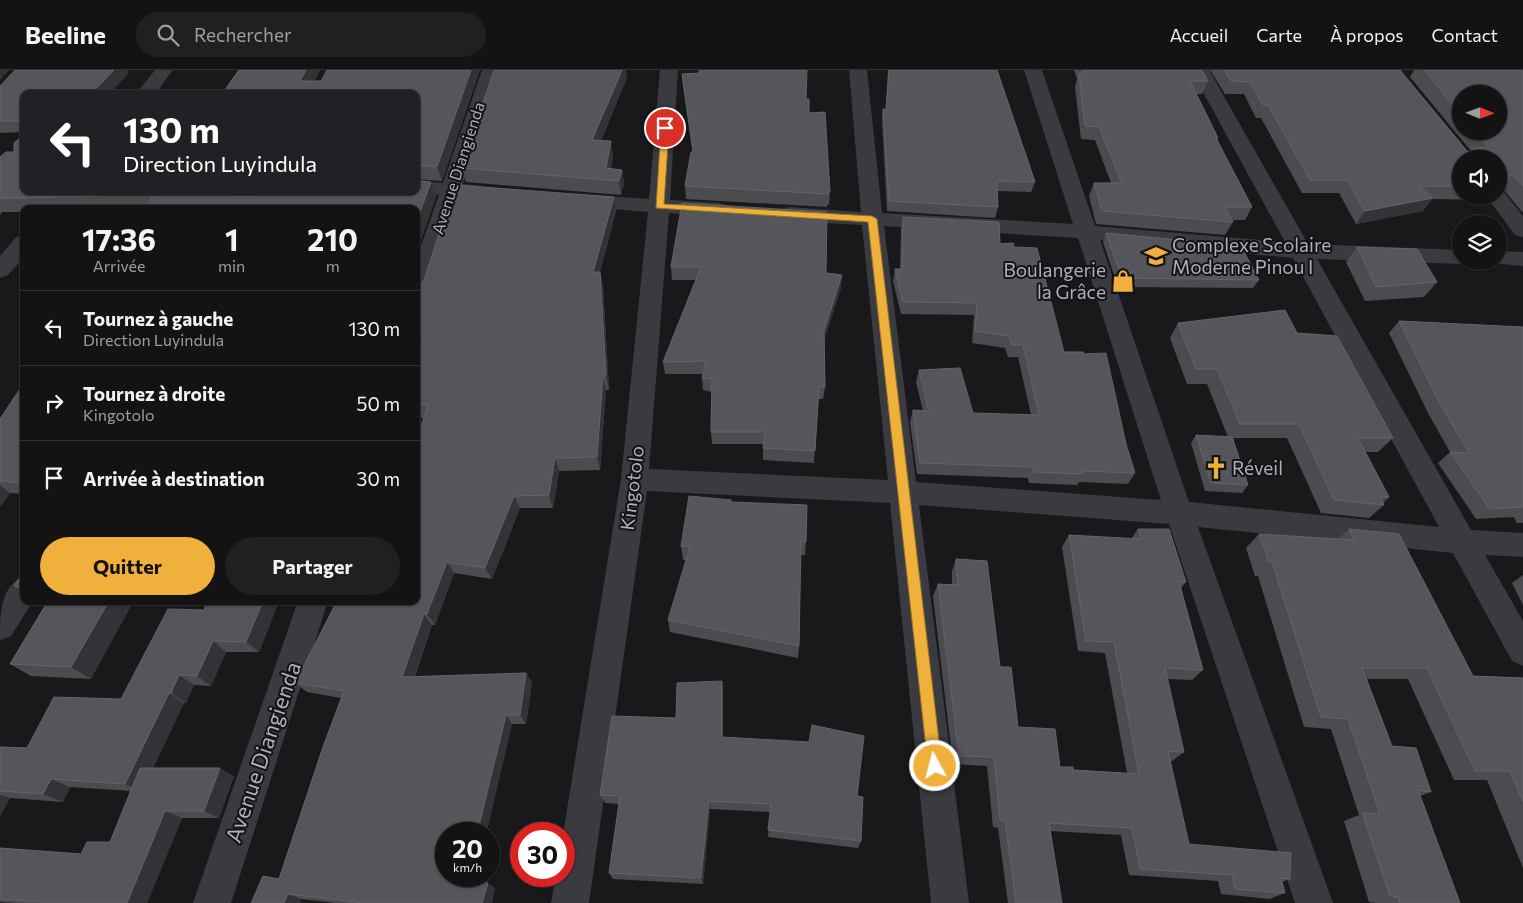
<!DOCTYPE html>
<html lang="fr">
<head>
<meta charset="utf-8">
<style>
	:root { --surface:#131314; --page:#202022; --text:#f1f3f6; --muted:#9d9ea0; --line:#323234; --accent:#efb13c }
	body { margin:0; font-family:Commissioner,sans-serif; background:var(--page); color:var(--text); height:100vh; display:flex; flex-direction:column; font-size:19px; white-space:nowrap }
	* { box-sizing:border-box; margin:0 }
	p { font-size:16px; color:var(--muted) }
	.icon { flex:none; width:28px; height:28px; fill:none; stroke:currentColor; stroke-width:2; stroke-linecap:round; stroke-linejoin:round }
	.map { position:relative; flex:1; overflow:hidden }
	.panel { position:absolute; left:20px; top:135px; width:400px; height:400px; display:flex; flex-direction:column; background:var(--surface); border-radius:10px; box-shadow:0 1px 4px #0004,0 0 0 1px var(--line) }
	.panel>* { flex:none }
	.top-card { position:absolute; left:20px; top:20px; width:400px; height:105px; border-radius:10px; box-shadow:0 1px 4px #0004,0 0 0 1px var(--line); background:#202124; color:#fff; overflow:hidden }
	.needle { width:32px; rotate:91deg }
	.buttons { position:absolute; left:1452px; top:15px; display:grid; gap:10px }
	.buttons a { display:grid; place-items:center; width:55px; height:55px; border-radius:50%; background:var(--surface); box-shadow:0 1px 4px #0004,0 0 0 1px var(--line); font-size:25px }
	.speed { position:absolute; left:435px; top:752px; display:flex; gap:10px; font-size:25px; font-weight:700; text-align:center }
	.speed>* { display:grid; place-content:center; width:65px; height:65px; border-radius:50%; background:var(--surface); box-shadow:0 1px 4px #0004,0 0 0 1px var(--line); line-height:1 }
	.speed small { font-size:12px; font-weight:400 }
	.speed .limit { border:8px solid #d22; background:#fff; color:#111 }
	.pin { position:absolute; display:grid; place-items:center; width:42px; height:42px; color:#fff; margin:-21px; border:2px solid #fff; border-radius:50%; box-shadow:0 1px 5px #0007 }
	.me { position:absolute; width:55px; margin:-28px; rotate:353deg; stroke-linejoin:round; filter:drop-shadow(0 0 4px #0008) }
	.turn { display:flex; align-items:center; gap:18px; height:105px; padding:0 20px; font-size:22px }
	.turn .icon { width:65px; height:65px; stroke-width:2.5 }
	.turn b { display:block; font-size:35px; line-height:42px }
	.eta { display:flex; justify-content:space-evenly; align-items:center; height:85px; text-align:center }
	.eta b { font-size:30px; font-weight:700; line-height:35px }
	.button { display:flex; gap:10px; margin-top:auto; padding:10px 20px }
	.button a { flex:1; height:58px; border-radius:30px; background:var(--accent); color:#111; font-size:20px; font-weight:700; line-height:58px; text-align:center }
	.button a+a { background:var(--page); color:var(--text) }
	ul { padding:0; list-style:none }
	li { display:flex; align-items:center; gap:15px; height:75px; padding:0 20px; border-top:1px solid var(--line) }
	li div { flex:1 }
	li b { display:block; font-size:19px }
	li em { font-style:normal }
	header { display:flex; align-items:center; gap:30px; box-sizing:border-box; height:70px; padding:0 25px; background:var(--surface); border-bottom:1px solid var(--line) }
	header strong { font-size:24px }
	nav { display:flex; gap:28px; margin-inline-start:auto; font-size:18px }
	.search { width:350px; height:45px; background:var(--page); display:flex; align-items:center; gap:12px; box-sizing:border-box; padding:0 18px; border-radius:28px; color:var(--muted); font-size:19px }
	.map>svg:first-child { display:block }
</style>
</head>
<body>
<header>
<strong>Beeline</strong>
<div class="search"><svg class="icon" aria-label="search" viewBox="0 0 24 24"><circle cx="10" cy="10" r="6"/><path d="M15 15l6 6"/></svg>Rechercher</div>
<nav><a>Accueil</a><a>Carte</a><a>À propos</a><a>Contact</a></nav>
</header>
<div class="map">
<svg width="1523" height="833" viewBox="0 0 1523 833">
	<rect width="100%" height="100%" fill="#19191b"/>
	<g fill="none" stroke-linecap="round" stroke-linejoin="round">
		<path fill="#3a3b40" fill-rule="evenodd" d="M155,0H173L155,24H136Z
			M482,0H500L463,114L499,118L502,123L499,128L492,129L459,127L428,224L424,230L416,232V190L439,125L409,121H416V111L443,113Z
			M660,0H678L670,130L719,133L726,135L730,140L726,145L719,147L669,143L649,399L888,410L862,155L789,151L782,149L778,144L782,139L789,137L861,142L849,0H867L882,143L1073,154L1024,0H1042L1095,156L1285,172L1191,0H1209L1308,174L1461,180V191L1469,192L1461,194L1317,189L1471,460L1523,463V487L1485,485L1523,551V596L1512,591L1453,483L1198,457L1333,833H1295L1169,454L919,435L969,833H931L890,433L647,421L589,833H551L556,806H564L563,764L621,409L648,142L577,136L570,135L567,130L570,125L577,124L649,129ZM884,156L1078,168L1161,430L916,412ZM1100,170L1293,188L1439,457L1189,432Z
			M1499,120L1503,121L1523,146V167L1515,165L1486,126H1499Z
			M24,165V187L8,205L0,208V186L16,167Z
			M1499,181L1523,182V196L1491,193L1490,191H1499Z
			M24,506V531H33L11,566L0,570C0,545 0,516 24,506Z
			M298,531H328L231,833H193Z"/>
	</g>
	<path fill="#4a4c50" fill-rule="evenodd" d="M239,0H320L314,11L480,0L442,111L416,109V24H222Z
		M888,0H997L1035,112L1031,122L997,121L998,137L995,148L887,141L882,49L883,39H886Z
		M1074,0H1202L1208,11L1202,24H1196L1218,68L1217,70L1252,137L1245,150H1232L1233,152L1225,165L1096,154L1089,126L1094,113H1111L1095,70L1081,69L1075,17L1077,9Z
		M1210,0H1400L1467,81L1470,82L1471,81L1410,7L1414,0H1523V143L1503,119H1501L1499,122V89H1461V126H1490L1487,130L1432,129L1423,141L1356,154L1339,123H1302L1261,48H1256L1244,24H1225ZM1461,24L1499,61H1461Z
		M129,3L24,24V62L0,63V16Z
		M682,4L806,29L830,122L829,135H827V137L686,129L685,116L693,82L683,16Z
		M627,7L601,71L613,85L611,99L622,100L624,114L621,125L466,112L461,98Z
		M14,82L24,121H53L50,126H53L57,121L256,126L431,112L436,127L416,184V139H24V142H2L0,145V87Z
		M614,127L616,141L600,202L603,216L609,320H606L600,400L559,401L553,438H520L492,509L454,503L435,555H432L415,607L526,603L532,613L526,654H512L486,764H446V806H476L475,811L495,818L492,833H335L301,829L251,833L279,809L341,628L307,622L295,613L334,537L328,536L323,531H416L424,348H416V288L419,282L416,279V218Z
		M682,133L826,203L841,218L824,270L825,317L823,329H818L814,393L763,390V374H712L711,362L712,322L703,320L702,308L703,304H665L663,292L696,210H672L671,197Z
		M903,147L1014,177L1064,282L1126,374L1135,403L1128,414L1079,412L1077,415L1029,413L1028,408L917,404L910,352L913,340L923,341L916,312L919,300L973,343L1031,345L1018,287H1008L1005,278L972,273L974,245L901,244L893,211L895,199H900L901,159Z
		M1106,163L1259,210L1253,218L1118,217L1103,172Z
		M1357,177L1437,212L1424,227L1365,231L1346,192Z
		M1399,251L1523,257V453H1517L1514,447L1476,449L1438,393L1450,382L1428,343L1389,263Z
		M1178,253L1297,263L1393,368L1378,382H1365L1389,427L1383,433L1384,435L1369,448L1321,443L1287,368H1233L1248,415L1242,423L1205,421L1191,373L1196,365L1228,367L1207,314H1187L1170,268Z
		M24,313V424L10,423L0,437V349Z
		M732,432L806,472L805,485H800L799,576L798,588L670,562L668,550L686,490H683L681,476Z
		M1138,459L1186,512L1181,518L1203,600L1192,610L1168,609L1184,682L1172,691H1170L1189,774L1290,809L1282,812L1285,823L1269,829L1221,824L1218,811L1129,805L1121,765L1050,761L1062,833H1008L998,758L993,757L987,696L953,694L933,526L938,514L952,515V501L956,489L1000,597L1018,657L1060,697L1073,700L1127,703L1105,583L1078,581L1062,477L1069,465L1131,469Z
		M1349,459L1473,606L1523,608V798L1487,710H1454L1408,609H1367L1392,676L1431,722L1420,726L1460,833H1377L1369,832L1344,751L1359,745L1331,659L1304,657L1258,506H1255L1246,478L1259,464L1338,469Z
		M24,501V523L14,516Z
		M1523,505V535L1512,513Z
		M48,531L91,609L31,606L10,594Z
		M207,531H279L259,582H226L211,616L194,615L186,633H184L153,698L234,706L219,748H182L147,833H16L0,832V778L81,784L110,772L131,721L70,717L63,732L10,728L0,746V677L27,678L121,629L204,540Z
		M279,531H297L295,533Z
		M722,611L723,622V668L857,726L861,771L858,778L768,767L770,742L710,739L703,814L613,809L609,803L619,734L605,733L600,725L676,648Z"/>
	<path fill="#323336" d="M0,0H9L0,10Z
		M114,0H127L129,3L110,24H91Z
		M306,0H320L308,24L300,11Z
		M471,0H480L442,111L437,97Z
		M622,0H626L627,7L595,85L592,70Z
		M611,71L613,85L609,110L606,98Z
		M622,100L624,114L621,125L619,111Z
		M431,112L436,127L416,184V153Z
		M30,121H53L49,127L29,126V124Z
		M235,121H250L242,139L232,126Z
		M614,127L616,141L596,216L593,202Z
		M1433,128L1423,141L1356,154L1365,141Z
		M600,202L603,216L609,320L606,306Z
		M842,205L841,218L823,274L824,261Z
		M603,306L606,320L600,400L597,387Z
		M555,388L559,401L553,438L549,425Z
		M0,415L10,423L0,437Z
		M514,426L520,438L492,509L485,498Z
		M447,492L454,503L435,555L427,544Z
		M109,531H134L91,609L71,597Z
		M263,531H279L259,582L246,572Z
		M424,544L432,555L411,617L402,607Z
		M213,571L226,582L211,616L197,606Z
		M526,603L532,613L526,654L520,645Z
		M179,605L194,615L186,633L171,623Z
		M722,611L723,622V677L722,667Z
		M169,623L184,633L142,721L125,714Z
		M506,645L512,654L486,764H477Z
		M220,698L234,706L219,748L204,741Z
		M51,709L70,717L63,732L43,724Z
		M0,725L10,728L0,746Z
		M709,731L710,739L703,814L701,808Z
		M165,741L182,748L147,833H127Z
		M466,806H476L474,816L465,810Z
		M488,813L495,818L492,833H482Z
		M288,824L301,829L300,833H284Z"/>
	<path fill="#55565b" stroke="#62646a" d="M15,0H114L91,24H24V51H0V16Z
		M239,0H306L300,11H321L327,0H471L437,97L416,95V24H222Z
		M494,0H622L592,70L611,71L606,98L622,100L619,111L461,98Z
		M699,0H807L806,29H809V43L825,42L830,122H828V124L685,116L691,82H693L682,4L699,3Z
		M889,0H997L1035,112L997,111L998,137L889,131L883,39H886Z
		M1083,0H1202L1208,11H1190L1218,68H1216L1252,137H1225L1233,152L1102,141L1094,113H1122L1099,57L1085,56L1079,4H1084Z
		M1224,0H1400L1467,81L1471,83L1473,78H1485L1487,75L1475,61H1499V24H1461V45L1424,0H1523V116L1514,106L1509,105L1508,111H1499V89H1461V116H1419L1433,128L1365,141L1347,110H1310L1268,35H1263L1250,12L1231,11Z
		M24,64V121H30L29,124V126H53L57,121H235L232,126H256L258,121H416V110L431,112L416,153V139H144L154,124L27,128H0V87L6,82H14V73Z
		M455,115L614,127L593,202H600L606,306H603L597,387L555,388L549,425L514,426L485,498L447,492L427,544H424L402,607L526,603L520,645H506L477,764H446V806H466L465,810L488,813L482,833H364L288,824L284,833H251L263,806L279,809L324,674L344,621L295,613L337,531H416V371L428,335H416V288L424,268H416V253L419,243L416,242V218H418L424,210Z
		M682,133L827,142L826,203L842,205L824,261L825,317H819L815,381L763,378L765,362H711L712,309L702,308L706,291L663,292L701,197H671Z
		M903,147L999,152L1000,174L1013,173L1014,177L1037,178L1064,282H1083L1084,284L1106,283L1126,374L1135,403L1082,401L1083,404L1034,402L1033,397L920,393L913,340L929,341L919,300L960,298L973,343L1039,345L1023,275H1012L1009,266L975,261L977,233L903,232L895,199H902Z
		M1106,163L1241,176L1259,210L1122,208Z
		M1357,177L1417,179L1437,212L1376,217Z
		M1285,240L1297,263L1337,266L1393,368H1358L1389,427H1380L1384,435L1334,430L1299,354H1240L1217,299H1196L1178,253Z
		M1399,251L1523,257V437L1490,439L1450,382L1469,383L1439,332Z
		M24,313V410L21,413L0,411V349Z
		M1196,365L1232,367L1248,415L1211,413Z
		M689,426L731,430V432L807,435L806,472L801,471L799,576L668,550L690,477L681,476Z
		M1138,459H1169L1186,512H1179L1203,600L1165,598L1184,682L1168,681L1189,774L1291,783L1290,809L1281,808L1285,823L1235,819L1232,805L1140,799L1132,758L1049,753L1062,833H1016L1005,751L1000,750L994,687L959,686L938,514L958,515L956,489L987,491L1000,597H1011L1018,657L1055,659L1060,697H1073V700L1139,704L1114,572L1086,571L1069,465L1141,469Z
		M1349,459L1399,464L1473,606L1523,608V732L1510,701H1475L1427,598H1362L1392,676L1416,678L1431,722L1418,720L1460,833H1400L1398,827L1390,826L1362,743L1380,744L1348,649L1321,647L1272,492H1269L1259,464L1354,470Z
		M24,501V517L14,516Z
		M48,531H109L71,597L10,594Z
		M207,531H263L246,572L213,571L197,606L179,605L171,623H169L125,714L51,709L43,724L0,721V677L27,678L54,627L121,629L168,539L204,540Z
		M722,611V667L809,672L812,655L864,666L857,726L863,727L861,771L768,760L771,734L709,731L701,808L609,803L620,726L600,725L612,646L676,648L677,613Z
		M140,698H220L204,741H165L127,833H53L0,829V778L81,784L87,772H110Z"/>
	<path fill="#efb13c" stroke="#9b7327" d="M665,56L669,58L664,134L872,146L877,149L942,696L940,701L935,703L930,701L928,696L868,152L656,138L661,58Z"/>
	<defs>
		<symbol id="school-bare" viewBox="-9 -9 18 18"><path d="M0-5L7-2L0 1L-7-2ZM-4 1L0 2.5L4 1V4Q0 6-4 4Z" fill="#efb13c" stroke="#141416" stroke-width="2.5" paint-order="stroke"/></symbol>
		<symbol id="shop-bare" viewBox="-9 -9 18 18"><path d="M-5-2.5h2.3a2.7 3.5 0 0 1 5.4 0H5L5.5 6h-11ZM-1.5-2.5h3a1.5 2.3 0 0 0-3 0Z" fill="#efb13c" stroke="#141416" stroke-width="2.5" paint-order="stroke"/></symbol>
		<symbol id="church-bare" viewBox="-9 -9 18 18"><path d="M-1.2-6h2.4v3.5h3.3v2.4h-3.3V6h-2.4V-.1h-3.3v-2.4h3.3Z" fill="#efb13c" stroke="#141416" stroke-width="2.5" paint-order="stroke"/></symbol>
	</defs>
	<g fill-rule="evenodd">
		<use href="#school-bare" x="1140" y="170" width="32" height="32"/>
		<use href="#shop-bare" x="1107" y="195" width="32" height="32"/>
		<use href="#church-bare" x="1200" y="382" width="32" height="32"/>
	</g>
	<g text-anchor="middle" stroke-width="4" stroke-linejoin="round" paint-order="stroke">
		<g font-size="16" fill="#abb0ba" stroke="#141416">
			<text transform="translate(458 98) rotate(-72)" y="6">Avenue Diangienda</text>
		</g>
		<g font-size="19" fill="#abb0ba" stroke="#141416" text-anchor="start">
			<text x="1172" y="182">Complexe Scolaire<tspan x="1172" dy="22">Moderne Pinou I</tspan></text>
			<text x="1106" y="207" text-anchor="end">Boulangerie<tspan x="1106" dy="22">la Grâce</tspan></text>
			<text x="1232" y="405">Réveil</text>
		</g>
		<g font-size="19" fill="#abb0ba" stroke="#141416">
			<text transform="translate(632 418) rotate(-83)" y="7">Kingotolo</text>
		</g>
		<g font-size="22" fill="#abb0ba" stroke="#141416">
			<text transform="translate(263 682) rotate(-71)" y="8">Avenue Diangienda</text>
		</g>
	</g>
</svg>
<div class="buttons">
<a><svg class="needle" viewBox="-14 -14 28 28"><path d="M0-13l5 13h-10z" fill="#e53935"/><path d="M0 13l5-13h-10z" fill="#9d9ea0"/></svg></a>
<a><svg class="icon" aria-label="sound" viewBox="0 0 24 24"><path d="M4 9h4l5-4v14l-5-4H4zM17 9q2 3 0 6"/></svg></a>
<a><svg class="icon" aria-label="layers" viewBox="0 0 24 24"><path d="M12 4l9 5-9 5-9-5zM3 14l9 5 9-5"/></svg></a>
</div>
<div class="speed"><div>20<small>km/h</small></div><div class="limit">30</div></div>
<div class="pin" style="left:665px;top:58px;background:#d93025"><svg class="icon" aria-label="arrive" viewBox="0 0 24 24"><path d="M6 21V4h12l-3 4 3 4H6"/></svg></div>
<svg class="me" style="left:935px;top:696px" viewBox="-20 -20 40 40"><circle r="17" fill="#efb13c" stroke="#fff" stroke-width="3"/><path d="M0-11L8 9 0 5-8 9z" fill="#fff"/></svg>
<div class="top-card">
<div class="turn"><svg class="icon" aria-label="left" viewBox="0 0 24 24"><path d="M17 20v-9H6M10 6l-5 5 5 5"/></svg><div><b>130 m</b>Direction Luyindula</div></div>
</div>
<section class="panel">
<div class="eta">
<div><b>17:36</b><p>Arrivée</p></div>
<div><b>1</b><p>min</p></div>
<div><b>210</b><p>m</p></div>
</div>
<ul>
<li><svg class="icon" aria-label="left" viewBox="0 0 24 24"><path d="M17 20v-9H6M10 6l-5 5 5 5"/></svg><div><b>Tournez à gauche</b><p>Direction Luyindula</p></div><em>130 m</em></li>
<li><svg class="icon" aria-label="right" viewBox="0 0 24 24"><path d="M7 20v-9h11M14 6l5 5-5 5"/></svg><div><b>Tournez à droite</b><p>Kingotolo</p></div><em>50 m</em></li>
<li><svg class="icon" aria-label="arrive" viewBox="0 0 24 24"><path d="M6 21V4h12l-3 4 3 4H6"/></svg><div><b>Arrivée à destination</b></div><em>30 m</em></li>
</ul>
<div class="button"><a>Quitter</a><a>Partager</a></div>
</section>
</div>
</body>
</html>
